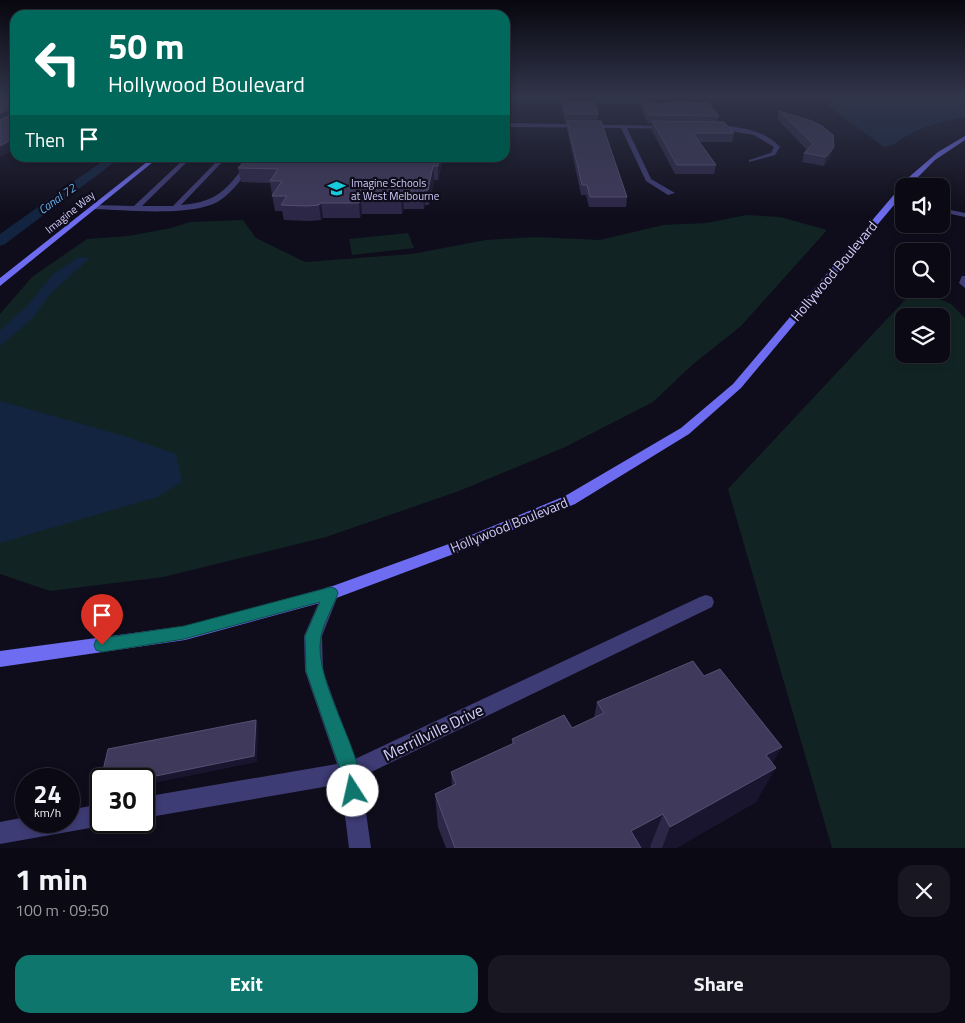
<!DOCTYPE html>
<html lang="en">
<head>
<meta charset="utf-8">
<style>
	:root { --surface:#0b0a14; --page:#191822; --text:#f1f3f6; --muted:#9a9aa0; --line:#2b2b34; --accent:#0f766e }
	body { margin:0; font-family:"Titillium Web",sans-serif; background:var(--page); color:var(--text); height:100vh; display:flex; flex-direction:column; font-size:19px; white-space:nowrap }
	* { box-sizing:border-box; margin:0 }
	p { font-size:16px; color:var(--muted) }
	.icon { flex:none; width:28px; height:28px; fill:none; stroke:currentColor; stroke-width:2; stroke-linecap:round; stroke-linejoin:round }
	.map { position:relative; height:848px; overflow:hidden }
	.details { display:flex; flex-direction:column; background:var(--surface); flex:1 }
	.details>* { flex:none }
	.guide { position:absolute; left:10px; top:10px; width:500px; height:152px; border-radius:15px; box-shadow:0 2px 8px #0003,0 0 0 1px var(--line); background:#00695c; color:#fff; overflow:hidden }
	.buttons { position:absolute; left:895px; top:178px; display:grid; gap:10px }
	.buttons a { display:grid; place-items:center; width:55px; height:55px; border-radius:10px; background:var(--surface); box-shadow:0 2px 8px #0003,0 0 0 1px var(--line); font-size:25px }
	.speed { position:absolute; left:15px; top:768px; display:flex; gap:10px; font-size:25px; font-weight:700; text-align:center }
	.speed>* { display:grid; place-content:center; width:65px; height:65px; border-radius:50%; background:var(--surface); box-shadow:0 2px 8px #0003,0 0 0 1px var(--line); line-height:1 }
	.speed small { font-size:12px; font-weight:400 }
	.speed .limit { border:2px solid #111; border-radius:8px; background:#fff; color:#111 }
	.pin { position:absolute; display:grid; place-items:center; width:42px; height:42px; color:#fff; margin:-51px -21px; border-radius:50% 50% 50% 0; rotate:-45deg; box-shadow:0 0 5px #0007 }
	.pin .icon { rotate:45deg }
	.me { position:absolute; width:55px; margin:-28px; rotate:350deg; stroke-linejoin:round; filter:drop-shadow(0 0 4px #0008) }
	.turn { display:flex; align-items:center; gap:18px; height:105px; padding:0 15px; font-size:22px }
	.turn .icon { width:65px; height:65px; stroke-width:2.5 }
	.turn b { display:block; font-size:35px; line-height:42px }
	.then { display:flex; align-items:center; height:48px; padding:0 15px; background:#0003; gap:10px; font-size:19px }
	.round { display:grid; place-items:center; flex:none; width:52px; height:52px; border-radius:15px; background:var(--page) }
	.overview { display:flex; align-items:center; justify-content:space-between; height:85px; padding:0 15px }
	h1 { font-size:30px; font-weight:700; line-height:38px }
	.cta { display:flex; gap:10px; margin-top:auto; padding:10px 15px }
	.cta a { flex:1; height:58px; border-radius:15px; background:var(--accent); color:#fff; font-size:20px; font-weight:700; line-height:58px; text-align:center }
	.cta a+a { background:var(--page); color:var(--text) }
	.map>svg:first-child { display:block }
</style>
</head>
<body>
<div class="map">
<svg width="965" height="848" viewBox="0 0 965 848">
	<rect width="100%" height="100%" fill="#0f0d1b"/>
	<path fill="#112423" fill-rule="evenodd" d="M604,96H810L806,100Z
		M746,215L780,217L827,230L741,326L692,365L653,402L565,447L459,491L326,537L163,577L50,591L0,574V314L32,277L87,239L129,236L171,228L190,222L243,220L256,238L305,262L412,254L486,240L535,237L600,240L663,225L707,223Z
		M408,233L414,248L352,255L349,239Z
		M915,289L951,304L965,318V848H832L728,489ZM941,316V354H904V316Z"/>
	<path fill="#12243f" d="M505,96H564L565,99L569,100L649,101L656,103L653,105L505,103Z
		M865,96H965V117C947,120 929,125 912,133C902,138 895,146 884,147L826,104L834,98Z
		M79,257L90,258L50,294L34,317L0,346V330L27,306L54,273Z
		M0,401L121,435L176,454L182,482L157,497L0,543Z"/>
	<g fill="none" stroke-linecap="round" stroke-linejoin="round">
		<path fill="#12243f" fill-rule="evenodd" d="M107,158H120L5,244L0,246V234Z"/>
		<path fill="#3e3c75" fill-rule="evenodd" d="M185,158H191L142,206H173L220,158H226L181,205C221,202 228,186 251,158H257C246,172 235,191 219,201C193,217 125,210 94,209L91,207L94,205L134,206Z
			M891,199L904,201V205L891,201Z
			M941,208L965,213V217L941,212Z
			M962,276H965V288L959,283Z"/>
		<path fill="#3e3c75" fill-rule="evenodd" d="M505,123L670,126L668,129L627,128L651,179L675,193L668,195L646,181L621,128L505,127Z
			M713,125C737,127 763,128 780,147L775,155L749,162V160L771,153L774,147L754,135L711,128Z
			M331,586L337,588L339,593L322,636L323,671L355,759L700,597L706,595L712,597L714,602L712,607L361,777L371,848H349L341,784L144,818V797L337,764L305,671L304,636L325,588Z
			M101,804V821H109L101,826L0,844V822L26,817V821H69V810Z"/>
		<path fill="#6e6cf0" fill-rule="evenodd" d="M965,136V140L935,160L909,186H904V193L741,388L689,434L575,504L467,549L331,600L185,640L0,667V651L185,626L330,587L457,541L565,496L681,428L733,384L909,177L938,152Z
			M152,158H158L0,286V278Z"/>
	</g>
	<path fill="#2d2747" d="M563,102L598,114L597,121L627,197L626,207H589L586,195H581L567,129V122H565L562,110Z
		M643,104L719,116L717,122L734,133L732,142H699L716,165L714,174H675L651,129L652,123H648L642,112Z
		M779,111L831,156L824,166L802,162L804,153L807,150L777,119Z
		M443,158L438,180H434L429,205H425L424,209H404L402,214H362L360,218H323L321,220L310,221L284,220L282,211H275L270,183L241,182L238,168Z
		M597,702L772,763L756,802L676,848H651L650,847L648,848H446L438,827L435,794L452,786L451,772L512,744V739L572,728L594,718Z"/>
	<path fill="#1a152e" d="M13,108L15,116L0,122V113Z
		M15,138V149L0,157V146Z
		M834,147L831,156L824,166L826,157Z
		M440,158H443L438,180V166Z
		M433,166L434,180L429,205L428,190Z
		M424,190L425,205L424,209L423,194Z
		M402,194L404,209L402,214L401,199Z
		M361,199L362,214L360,218L359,203Z
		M321,203L323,218L321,220L319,205Z
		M256,720L258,727L257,762L144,785V779H141Z
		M782,747L767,773L776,768L756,802L676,848H662L670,827L766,755Z
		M663,814L650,847L648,848H625L631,831Z"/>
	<path fill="#3f395b" stroke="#565074" d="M0,96H15V138L0,146V120L12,114L13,108L0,113Z
		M563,102H594L598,114H566Z
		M673,102L708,103L719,116L649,115L643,104H669Z
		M779,111L812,121L822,126L833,135L834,147L826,157L804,153L813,144Z
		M567,121H601L627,197H590L587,185H582Z
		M652,121L724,122L734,133H693L716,165H677Z
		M247,158H440L438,166H433L428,190H424L423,194H402L401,199H361L359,203H321L319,205L307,206L281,205L287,196H272L282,181H270L278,169L238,168Z
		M693,661L704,676L720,669L782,747L766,755L776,768L670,827L663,814L631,831L641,848H455L435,794L456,784L451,772L514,743L512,739L564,715L572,728L604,713L597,702Z
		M256,720L254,756L141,779H101L108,749Z"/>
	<linearGradient id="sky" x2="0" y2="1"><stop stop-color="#08070f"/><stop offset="0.45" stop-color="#31354a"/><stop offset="1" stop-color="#31354a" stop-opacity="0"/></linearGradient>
	<rect width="965" height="215" fill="url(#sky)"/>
	<path fill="#0f766e" stroke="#0a4d48" d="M331,587L336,589L338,593C333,607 324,622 321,636C311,683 373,765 359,798L353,800L346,798L341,772L306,671L305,636L320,602L184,639L102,652L96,650L94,645L96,640L102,638L184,626Z"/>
	<defs>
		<symbol id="school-bare" viewBox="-9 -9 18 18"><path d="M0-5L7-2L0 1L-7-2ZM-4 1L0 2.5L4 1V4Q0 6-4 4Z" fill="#16cadb" stroke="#0f0d1b" stroke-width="2.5" paint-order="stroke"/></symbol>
	</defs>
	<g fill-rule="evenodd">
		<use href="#school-bare" x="324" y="176" width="25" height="25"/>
	</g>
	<g text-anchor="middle" stroke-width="4.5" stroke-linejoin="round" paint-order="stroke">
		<g font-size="11" fill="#d1ccfa" stroke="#0f0d1b" text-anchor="start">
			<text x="351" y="187">Imagine Schools<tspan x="351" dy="13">at West Melbourne</tspan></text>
		</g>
		<g font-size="11" fill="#d1ccfa" stroke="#0f0d1b">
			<text transform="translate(70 212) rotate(-39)" y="4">Imagine Way</text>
		</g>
		<g font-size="12" font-style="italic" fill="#64b0ef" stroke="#0f0d1b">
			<text transform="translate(57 199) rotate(-36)" y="4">Canal 72</text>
		</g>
		<g font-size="14" fill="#d1ccfa" stroke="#0f0d1b">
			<text transform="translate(834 271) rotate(-50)" y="5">Hollywood Boulevard</text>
			<text transform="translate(509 525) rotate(-22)" y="5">Hollywood Boulevard</text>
		</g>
		<g font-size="16" fill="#d1ccfa" stroke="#0f0d1b">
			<text transform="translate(433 732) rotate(-26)" y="6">Merrillville Drive</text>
		</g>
	</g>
</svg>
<div class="buttons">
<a><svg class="icon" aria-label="sound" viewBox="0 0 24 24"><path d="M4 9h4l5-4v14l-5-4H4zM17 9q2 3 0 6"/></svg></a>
<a><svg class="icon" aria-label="search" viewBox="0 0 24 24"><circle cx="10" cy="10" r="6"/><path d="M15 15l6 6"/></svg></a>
<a><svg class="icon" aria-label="layers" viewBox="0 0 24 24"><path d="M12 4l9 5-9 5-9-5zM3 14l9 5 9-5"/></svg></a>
</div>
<div class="speed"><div>24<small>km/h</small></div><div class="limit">30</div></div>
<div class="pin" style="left:102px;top:645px;background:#d93025"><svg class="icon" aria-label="arrive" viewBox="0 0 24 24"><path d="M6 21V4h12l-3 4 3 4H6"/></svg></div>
<svg class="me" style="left:353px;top:791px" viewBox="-20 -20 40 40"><circle r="19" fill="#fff"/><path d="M0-13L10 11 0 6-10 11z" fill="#0f766e"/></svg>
<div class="guide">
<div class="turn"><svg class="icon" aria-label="left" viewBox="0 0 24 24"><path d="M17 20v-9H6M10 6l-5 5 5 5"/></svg><div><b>50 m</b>Hollywood Boulevard</div></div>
<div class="then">Then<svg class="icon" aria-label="arrive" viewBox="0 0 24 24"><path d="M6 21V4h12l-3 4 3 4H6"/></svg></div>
</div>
</div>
<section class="details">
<div class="overview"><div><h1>1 min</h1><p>100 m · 09:50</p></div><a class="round"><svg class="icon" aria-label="close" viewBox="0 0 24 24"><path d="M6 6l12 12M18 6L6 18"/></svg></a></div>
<div class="cta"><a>Exit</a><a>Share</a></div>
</section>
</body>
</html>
